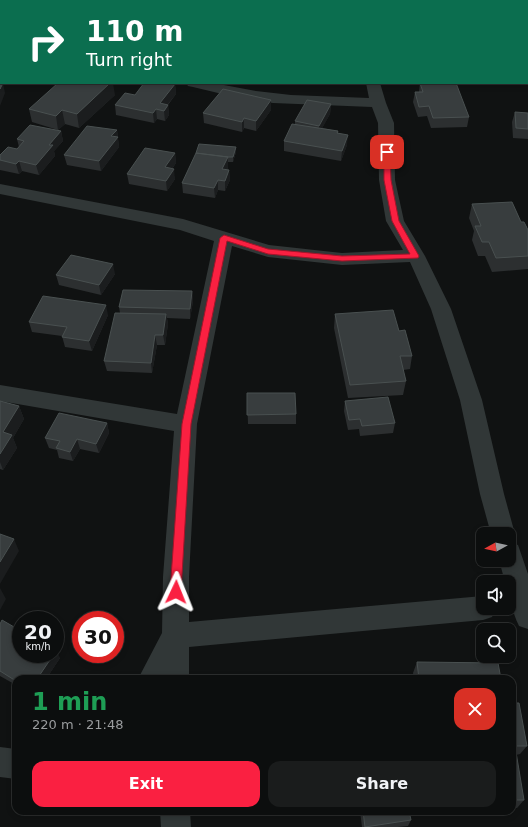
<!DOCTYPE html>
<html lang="en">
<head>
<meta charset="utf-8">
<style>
	:root { --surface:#0c0e0e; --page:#1a1c1c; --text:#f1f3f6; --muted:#9a9c9e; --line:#2c2e2e; --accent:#fa2041 }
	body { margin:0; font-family:"DejaVu Sans",sans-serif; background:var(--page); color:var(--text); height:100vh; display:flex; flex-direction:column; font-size:15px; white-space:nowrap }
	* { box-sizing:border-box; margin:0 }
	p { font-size:13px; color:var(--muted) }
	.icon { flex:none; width:22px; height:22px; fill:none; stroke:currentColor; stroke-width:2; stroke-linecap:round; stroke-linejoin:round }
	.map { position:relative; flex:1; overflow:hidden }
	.details { position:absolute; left:12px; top:675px; width:504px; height:140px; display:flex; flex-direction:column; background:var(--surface); border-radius:12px; box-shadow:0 2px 6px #0003,0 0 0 1px var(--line) }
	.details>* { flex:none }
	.top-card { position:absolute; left:0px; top:0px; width:528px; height:84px; box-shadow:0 2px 6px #0003,0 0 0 1px var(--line); background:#0b6e4f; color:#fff; overflow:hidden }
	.needle { width:26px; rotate:262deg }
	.buttons { position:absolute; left:476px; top:527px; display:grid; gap:8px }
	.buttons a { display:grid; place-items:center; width:40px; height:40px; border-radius:8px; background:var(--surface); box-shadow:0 2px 6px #0003,0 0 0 1px var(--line); font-size:20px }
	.speed { position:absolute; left:12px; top:611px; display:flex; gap:8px; font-size:20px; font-weight:700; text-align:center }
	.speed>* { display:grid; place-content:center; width:52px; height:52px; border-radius:50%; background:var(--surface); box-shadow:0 2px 6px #0003,0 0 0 1px var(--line); line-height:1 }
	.speed small { font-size:10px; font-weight:400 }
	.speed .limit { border:6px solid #d22; background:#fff; color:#111 }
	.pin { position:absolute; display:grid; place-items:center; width:34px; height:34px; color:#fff; margin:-17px; border-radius:8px; box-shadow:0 2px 6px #0006 }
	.me { position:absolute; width:44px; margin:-22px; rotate:2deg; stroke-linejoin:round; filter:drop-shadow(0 0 3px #0008) }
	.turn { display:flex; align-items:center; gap:14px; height:84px; padding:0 20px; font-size:18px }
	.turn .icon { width:52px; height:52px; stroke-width:2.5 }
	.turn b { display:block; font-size:28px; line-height:34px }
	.round { display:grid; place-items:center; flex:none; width:42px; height:42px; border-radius:12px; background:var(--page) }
	.summary { display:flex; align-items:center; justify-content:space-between; height:68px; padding:0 20px }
	h1 { font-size:24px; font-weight:700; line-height:30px; color:#1e9e55 }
	.button { display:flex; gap:8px; margin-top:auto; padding:8px 20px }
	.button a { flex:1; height:46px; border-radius:12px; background:var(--accent); color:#fff; font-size:16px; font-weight:700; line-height:46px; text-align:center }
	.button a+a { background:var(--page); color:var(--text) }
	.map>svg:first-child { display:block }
</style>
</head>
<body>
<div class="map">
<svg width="528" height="827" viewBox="0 0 528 827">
	<rect width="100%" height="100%" fill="#101212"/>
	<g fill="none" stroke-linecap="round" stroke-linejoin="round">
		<path fill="#313737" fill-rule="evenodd" d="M0,21H1V27H0Z"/>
		<path fill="#313737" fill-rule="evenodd" d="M176,0H190L175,1Z
			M295,0H314L315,1H296Z
			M498,0H512L513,1H499Z
			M527,30H528V39H527Z
			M186,83H213L256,91L291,95L369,98L366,83H380L386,103L394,123L395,180L404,221L425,256L451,309L482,400L504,494L515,534L512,542H510L518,545L528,574V629L519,626C512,611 509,598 509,582H505L499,560H509V534H491L480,494L460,400L431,309L410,262L342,265L268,257L232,246L197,424L189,577V622L483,596V608H496L492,617L483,620L189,647V679H138L162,633L163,577L174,431L0,401V385L177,414L214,241L180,230L0,194V184L183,219L269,245L342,253L403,250L386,221L379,180L378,123L372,107L273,103L239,98L193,87L188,86Z
			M0,747L16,749V779L0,777Z
			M160,811H190L191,827H161Z"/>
	</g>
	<path fill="#2c2f30" d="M60,0H109V1H60Z
		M420,83L469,117L467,127L431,128L427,116L418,117L413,102L415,92H419Z
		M175,84L176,94L168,105L169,115L165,121L157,119L154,123L116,115L115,105L135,95Z
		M115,95L79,128L65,124L58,130L32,122L29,109Z
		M331,104L330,114L322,128L338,131V133L347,145L341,161L284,151V141L295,124V121Z
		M271,110L256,131L244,128L242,132L204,123L203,113Z
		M515,112L528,113V139L513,138L512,122Z
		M117,130L119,147L101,171L67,165L64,155Z
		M61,131L63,141L54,151L55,156L39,175L22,171L19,174L0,170V155L17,149L19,147L17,139Z
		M236,147V152L233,162H228V167L227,170H229L230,180L225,191L218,190L215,198L183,193L182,183Z
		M175,153L176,163L172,169L175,179L167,191L129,184L127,174Z
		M472,204L521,222L528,230V269L492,272L485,256H478L472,240L474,231L469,218Z
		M115,274L101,295L59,285L56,275Z
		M192,291L193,301L190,319L167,318L168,324L165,345H157L152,373L107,371L104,361L120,313L119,307Z
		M335,314L399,331L412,356L410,369L403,370L406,381L403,395L348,398L334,328Z
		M108,315L92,351L65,347L62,336L32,332L29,322Z
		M247,393L296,414V424H248Z
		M0,401L19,406L24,419L13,438L17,448L3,470L0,469Z
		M345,401L395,423L393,433L360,436L359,429L348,430L344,411Z
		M107,423L109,433L99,453L80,449L73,461L59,458L57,450L49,448L45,438Z
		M0,624L60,658L46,679H16V685L0,676Z
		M417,662L501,679H414L413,673Z
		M512,703L527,746L520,754L516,755L524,800L517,808H512Z
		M360,811H409L411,820L408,826L398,827H362Z"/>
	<path fill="#1b1d1e" d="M3,83L5,93L0,106V89Z
		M110,83H113L115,95L79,128L77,114Z
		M175,84L176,94L163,110L160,103Z
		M271,100V110L256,131V121Z
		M331,104L330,114L318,136L319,126Z
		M168,105L169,115L165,121L164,111Z
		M156,109L157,119L154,123L153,113Z
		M62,110L65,124L58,130L56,116Z
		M244,118V128L242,132V122Z
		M117,130L119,147L101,171L99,161L111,136Z
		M61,131L63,141L54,151L55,156L39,175L36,165L49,145Z
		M348,135L347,145L341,161L342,151Z
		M236,147V152L233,162V157Z
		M175,153L176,163L166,177L165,167Z
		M228,157V167L223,179L222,169Z
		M19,161L22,171L19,174L16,164Z
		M174,169L175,179L167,191L166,181Z
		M229,170L230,180L225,191V181Z
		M218,180V190L215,198L214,188Z
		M113,264L115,274L101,295L99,285Z
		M192,291L193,301L190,319V309Z
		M106,305L108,315L92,351L89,341Z
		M166,314L168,324L165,345L163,335Z
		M155,335L157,345L152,373L151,363Z
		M19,406L24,419L13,438L17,448L3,470L0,462V454L3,432Z
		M107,423L109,433L99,453L96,444Z
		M77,439L80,449L73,461L70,452Z
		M14,539L19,551L0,584V562Z
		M0,588L6,599L0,610Z
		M57,651L60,658L46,679H37L54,654H55Z"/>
	<path fill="#383d3e" stroke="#495050" d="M206,0H233L232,1H205Z
		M255,0H259L265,1H254Z
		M0,83H3L0,89Z
		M58,83H110L77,114L62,110L56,116L29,109Z
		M144,83H171L175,84L160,103L168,105L164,111L156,109L153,113L115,105L125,93L135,95Z
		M420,83H456L469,117L433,118L429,106L419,107L415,92H423Z
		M223,89L271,100L256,121L244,118L242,122L203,113Z
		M307,100L331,104L319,126L295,121Z
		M515,112L528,113V129L516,128Z
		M292,124L338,131L337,133L348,135L342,151L284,141Z
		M30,125L61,131L49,145H53L36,165L19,161L16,164L0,160V155L8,147L17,149L24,141L17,139Z
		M87,126L117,130L111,136L118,137L99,161L64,155Z
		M199,144L236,147L233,157H228L196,153Z
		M145,148L175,153L165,167L174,169L166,181L127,174Z
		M196,153L228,157L222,169L229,170L225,181L218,180L214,188L182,183Z
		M512,202L521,222H524L528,230V256L496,258L489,242H482L475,226H481L472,204Z
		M71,255L113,264L99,285L56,275Z
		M123,290L192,291L190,309L119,307Z
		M43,296L106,305L89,341L62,337L67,327L29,322Z
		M393,310L399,331L405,330L412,356H400L406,381L350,385L335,314Z
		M115,313L166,314L163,335H155L151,363L104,361Z
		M247,393H295L296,414L247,415Z
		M388,397L395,423L362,426L360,419L349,420L345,401Z
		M0,401L19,406L3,432L12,435L0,454Z
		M59,413L107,423L96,444L77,439L70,452L56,448L60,441L45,438Z
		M0,534L14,539L0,562Z
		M2,620L21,631V654H54L37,679H16V681L0,671V624Z
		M417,662L498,663L501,679H419Z
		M512,703H519L527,746H515L524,800H512Z
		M363,811H409L411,820L365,827Z"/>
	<path fill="#fa2041" stroke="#a2152a" d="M384,150L390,152L391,180L399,221L419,256L418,258L342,261L268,254L227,241L191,424L181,592L179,595L176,596L172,595L170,592L182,424L220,238L224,235L268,249L342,256L410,254L392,221L384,180Z"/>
</svg>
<div class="buttons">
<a><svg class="needle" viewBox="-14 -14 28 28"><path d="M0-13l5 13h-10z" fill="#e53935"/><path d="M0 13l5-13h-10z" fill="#9a9c9e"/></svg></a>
<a><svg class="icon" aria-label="sound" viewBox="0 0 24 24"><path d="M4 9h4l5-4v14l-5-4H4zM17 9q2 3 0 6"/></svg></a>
<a><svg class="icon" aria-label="search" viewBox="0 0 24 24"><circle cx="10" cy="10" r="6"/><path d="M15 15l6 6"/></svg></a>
</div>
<div class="speed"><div>20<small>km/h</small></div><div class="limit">30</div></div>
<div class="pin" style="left:387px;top:152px;background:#d93025"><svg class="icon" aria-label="arrive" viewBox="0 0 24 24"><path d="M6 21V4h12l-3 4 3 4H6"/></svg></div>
<svg class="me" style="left:176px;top:592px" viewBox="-20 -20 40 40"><path d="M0-17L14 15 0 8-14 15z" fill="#fa2041" stroke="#fff" stroke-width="4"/></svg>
<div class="top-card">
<div class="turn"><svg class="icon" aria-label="right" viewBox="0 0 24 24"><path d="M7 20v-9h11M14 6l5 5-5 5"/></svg><div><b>110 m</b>Turn right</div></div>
</div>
<section class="details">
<div class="summary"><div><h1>1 min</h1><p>220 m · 21:48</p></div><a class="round" style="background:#d93025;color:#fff"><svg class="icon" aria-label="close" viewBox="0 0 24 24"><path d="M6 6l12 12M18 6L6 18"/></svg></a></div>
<div class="button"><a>Exit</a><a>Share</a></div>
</section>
</div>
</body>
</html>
